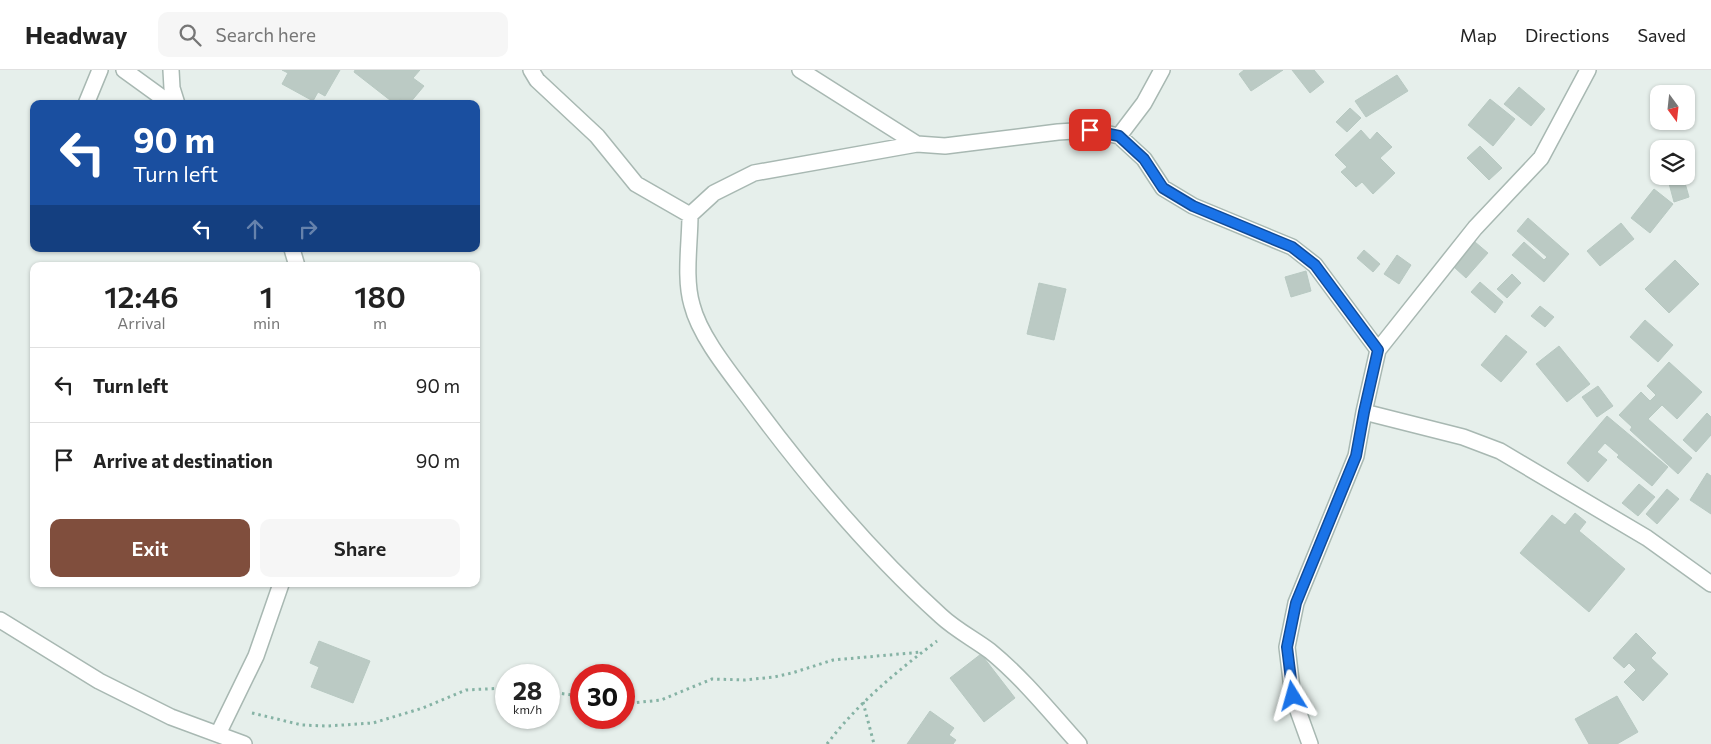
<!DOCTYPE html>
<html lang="en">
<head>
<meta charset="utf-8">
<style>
	:root { --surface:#fff; --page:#f6f6f6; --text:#222; --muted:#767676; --line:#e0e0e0; --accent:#804e3d }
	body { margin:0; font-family:Commissioner,sans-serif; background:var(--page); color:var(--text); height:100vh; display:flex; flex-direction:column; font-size:19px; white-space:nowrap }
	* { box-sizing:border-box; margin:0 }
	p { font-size:16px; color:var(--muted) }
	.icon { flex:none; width:28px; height:28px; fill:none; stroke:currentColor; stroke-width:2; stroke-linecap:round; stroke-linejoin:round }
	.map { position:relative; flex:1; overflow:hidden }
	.details { position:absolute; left:30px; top:192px; width:450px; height:325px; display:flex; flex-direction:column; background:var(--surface); border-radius:10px; box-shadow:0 1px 4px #0004 }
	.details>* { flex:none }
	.hud { position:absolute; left:30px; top:30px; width:450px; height:152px; border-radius:10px; box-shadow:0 1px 4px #0004; background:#1a4fa0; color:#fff; overflow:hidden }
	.needle { width:32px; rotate:165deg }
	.controls { position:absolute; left:1650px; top:15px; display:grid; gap:10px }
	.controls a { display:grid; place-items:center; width:45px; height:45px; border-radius:10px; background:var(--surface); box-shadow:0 1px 4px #0004; font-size:25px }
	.speed { position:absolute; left:495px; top:594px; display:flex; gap:10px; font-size:25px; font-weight:700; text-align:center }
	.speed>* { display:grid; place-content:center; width:65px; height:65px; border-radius:50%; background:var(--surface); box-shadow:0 1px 4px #0004; line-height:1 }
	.speed small { font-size:12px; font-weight:400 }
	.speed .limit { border:8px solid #d22; background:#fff; color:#111 }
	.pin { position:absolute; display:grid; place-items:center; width:42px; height:42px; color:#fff; margin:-21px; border-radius:10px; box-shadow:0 2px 8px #0006 }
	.me { position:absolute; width:55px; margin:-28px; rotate:352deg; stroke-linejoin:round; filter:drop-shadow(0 0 4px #0008) }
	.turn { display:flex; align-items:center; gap:18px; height:105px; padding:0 20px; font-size:22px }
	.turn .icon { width:65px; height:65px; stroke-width:2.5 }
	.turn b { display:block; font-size:35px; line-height:42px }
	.lanes { display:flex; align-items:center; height:48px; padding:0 20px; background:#0003; justify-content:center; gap:25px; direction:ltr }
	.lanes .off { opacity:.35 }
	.eta { display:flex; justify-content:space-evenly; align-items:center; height:85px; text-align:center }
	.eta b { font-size:30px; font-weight:600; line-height:35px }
	.primary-button { display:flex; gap:10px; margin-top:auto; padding:10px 20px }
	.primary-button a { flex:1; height:58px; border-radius:10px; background:var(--accent); color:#fff; font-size:20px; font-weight:600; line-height:58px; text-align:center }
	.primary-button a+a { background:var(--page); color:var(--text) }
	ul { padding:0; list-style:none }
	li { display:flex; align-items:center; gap:15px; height:75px; padding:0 20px; border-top:1px solid var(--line) }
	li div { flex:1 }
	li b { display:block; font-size:19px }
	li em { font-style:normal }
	header { display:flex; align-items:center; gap:30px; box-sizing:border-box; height:70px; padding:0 25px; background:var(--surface); border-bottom:1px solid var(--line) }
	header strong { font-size:24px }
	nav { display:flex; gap:28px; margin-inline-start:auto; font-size:18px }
	.search { width:350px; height:45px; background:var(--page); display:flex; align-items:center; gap:12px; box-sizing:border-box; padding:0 18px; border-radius:10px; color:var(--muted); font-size:19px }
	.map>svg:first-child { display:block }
</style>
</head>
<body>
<header>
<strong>Headway</strong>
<div class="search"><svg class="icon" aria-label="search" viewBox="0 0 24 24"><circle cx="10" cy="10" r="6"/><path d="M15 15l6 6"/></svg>Search here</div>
<nav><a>Map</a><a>Directions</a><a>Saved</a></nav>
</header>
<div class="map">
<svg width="1711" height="674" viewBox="0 0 1711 674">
	<rect width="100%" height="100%" fill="#e6efeb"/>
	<path fill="#bbcac4" stroke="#b8c9c2" d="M282,0H340L325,26L318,22L313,31L282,14L288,3Z
		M355,0H420L413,8L424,16L409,34H406L400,29L395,34L354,2Z
		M1244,0H1283L1251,21L1239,4Z
		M1292,0H1314L1324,12L1310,23Z
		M1397,5L1408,21L1366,47L1355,31Z
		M1519,17L1545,39L1531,56L1504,34Z
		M1490,29L1515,49L1493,76L1468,55Z
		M1350,38L1361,48L1347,62L1336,52Z
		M1361,60L1370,70L1377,62L1392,77L1380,88L1395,103L1373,124L1362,112L1356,117L1341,102L1347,97L1335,85Z
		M1480,76L1502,98L1489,110L1467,88Z
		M1667,106H1683L1689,127L1674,132Z
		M1654,119L1673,134L1650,163L1631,148Z
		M1528,148L1569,184L1544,212L1512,185L1524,172L1544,190L1547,187L1517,161Z
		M1621,153L1634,169L1600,196L1587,181Z
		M1475,172L1488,183L1466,208L1454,197Z
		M1364,180L1380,194L1373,202L1357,188Z
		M1397,185L1411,195L1399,214L1384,204Z
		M1675,190L1699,214L1669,243L1645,219Z
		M1306,201L1311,221L1291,227L1285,207Z
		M1512,204L1521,213L1507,228L1497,219Z
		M1480,212L1503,232L1495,243L1471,222Z
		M1039,213L1066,219L1054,270L1027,264Z
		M1540,236L1554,247L1545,257L1531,246Z
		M1645,250L1673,275L1658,292L1630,267Z
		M1506,265L1527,282L1501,312L1481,295Z
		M1559,276L1590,314L1567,332L1536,294Z
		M1669,292L1702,322L1677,349L1662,335L1648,349L1692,388L1678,404L1630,360L1632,357L1619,345L1641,322L1650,331L1656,325L1647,316Z
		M1598,316L1613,336L1597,347L1582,327Z
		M1707,343L1711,347V365L1696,382L1683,370Z
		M1607,346L1668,397L1652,416L1617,387L1619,385L1605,373L1597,382L1607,390L1588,412L1567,393Z
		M1707,403L1711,406V444L1690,430Z
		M1639,414L1655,427L1638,446L1622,433Z
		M1667,419L1679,429L1657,454L1646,444Z
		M1575,443L1586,452L1579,461L1625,499L1589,542L1520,483L1552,445L1565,455Z
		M1636,563L1656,583L1651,588L1668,604L1643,631L1624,612L1636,600L1629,593L1624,598L1613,588Z
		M319,571L370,591L353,633L311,617L319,597L310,593Z
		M981,584L1015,628L984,652L950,608Z
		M1617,626L1638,662L1617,674H1589L1575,649Z
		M930,641L954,658L949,665L956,670L953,674H907Z"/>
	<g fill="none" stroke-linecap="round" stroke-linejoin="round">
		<defs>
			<path id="minor" d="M124,0L171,34
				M171,0L172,18L177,34
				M531,0L537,10L597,66L636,114L690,145
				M800,0L917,74L945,76L1058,62L1090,60L1119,66L1144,89L1163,118L1193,136L1292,177L1315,195L1378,280
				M86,34L100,0
				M1119,66L1144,33L1162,0
				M917,74L754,103L714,123L690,145C690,173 684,208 692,235C700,267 731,304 751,331C808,408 870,482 941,546C956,560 974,569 990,581C1023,608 1051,643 1079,674
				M292,179L297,196
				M1364,342L1463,367L1500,381L1647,468L1711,514
				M0,550L99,611L171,647L244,674
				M218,664L256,586L281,514
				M1310,674L1293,627L1287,577L1296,533L1356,386L1364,342L1378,280L1475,158L1541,88L1588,0"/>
		</defs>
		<use href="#minor" stroke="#a8b8b2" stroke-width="18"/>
		<path stroke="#86b3a5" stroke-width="3" stroke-dasharray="2.5 4" stroke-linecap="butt" d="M549,622L581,626
			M624,632L632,633L661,630L712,609L745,610L774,607L792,603L833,590L922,582
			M863,632L874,674
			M252,643L302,655L327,656L373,653L423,638L466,620L506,618
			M827,674C858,633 896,602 937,571"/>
		<use href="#minor" stroke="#fff" stroke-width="15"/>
	</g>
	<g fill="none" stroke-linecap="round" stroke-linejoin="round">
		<defs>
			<path id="route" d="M1090,60L1119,66L1144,89L1163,118L1193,136L1292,177L1315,195L1378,280L1364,342L1356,386L1296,533L1287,577L1293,626"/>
		</defs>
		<use href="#route" stroke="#114b97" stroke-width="12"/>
		<use href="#route" stroke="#1a73e8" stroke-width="9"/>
	</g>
</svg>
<div class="controls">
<a><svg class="needle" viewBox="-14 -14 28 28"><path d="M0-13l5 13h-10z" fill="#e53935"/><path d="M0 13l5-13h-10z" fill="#767676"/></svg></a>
<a><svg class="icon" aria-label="layers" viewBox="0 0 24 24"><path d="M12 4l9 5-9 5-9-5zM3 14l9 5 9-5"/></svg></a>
</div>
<div class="speed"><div>28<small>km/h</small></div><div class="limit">30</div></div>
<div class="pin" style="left:1090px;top:60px;background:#d93025"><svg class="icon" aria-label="arrive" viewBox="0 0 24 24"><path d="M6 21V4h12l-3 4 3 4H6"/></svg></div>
<svg class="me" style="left:1293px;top:626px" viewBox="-20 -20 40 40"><path d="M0-17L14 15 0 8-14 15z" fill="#1a73e8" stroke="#fff" stroke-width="4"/></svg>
<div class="hud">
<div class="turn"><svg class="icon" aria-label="left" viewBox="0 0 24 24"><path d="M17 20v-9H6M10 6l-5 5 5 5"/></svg><div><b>90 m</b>Turn left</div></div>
<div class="lanes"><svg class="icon" aria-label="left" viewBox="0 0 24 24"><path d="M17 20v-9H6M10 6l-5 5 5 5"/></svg><svg class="icon off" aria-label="ahead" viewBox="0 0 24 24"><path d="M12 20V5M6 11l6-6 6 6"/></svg><svg class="icon off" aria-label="right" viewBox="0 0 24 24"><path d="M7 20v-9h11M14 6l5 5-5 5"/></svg></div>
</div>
<section class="details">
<div class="eta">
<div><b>12:46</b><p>Arrival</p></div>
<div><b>1</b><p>min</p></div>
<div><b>180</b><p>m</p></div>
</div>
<ul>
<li><svg class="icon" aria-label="left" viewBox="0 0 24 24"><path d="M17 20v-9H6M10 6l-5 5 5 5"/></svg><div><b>Turn left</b></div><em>90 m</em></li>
<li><svg class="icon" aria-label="arrive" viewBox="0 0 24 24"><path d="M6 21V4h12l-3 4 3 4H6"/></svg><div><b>Arrive at destination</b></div><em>90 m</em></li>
</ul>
<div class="primary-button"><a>Exit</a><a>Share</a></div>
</section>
</div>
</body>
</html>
